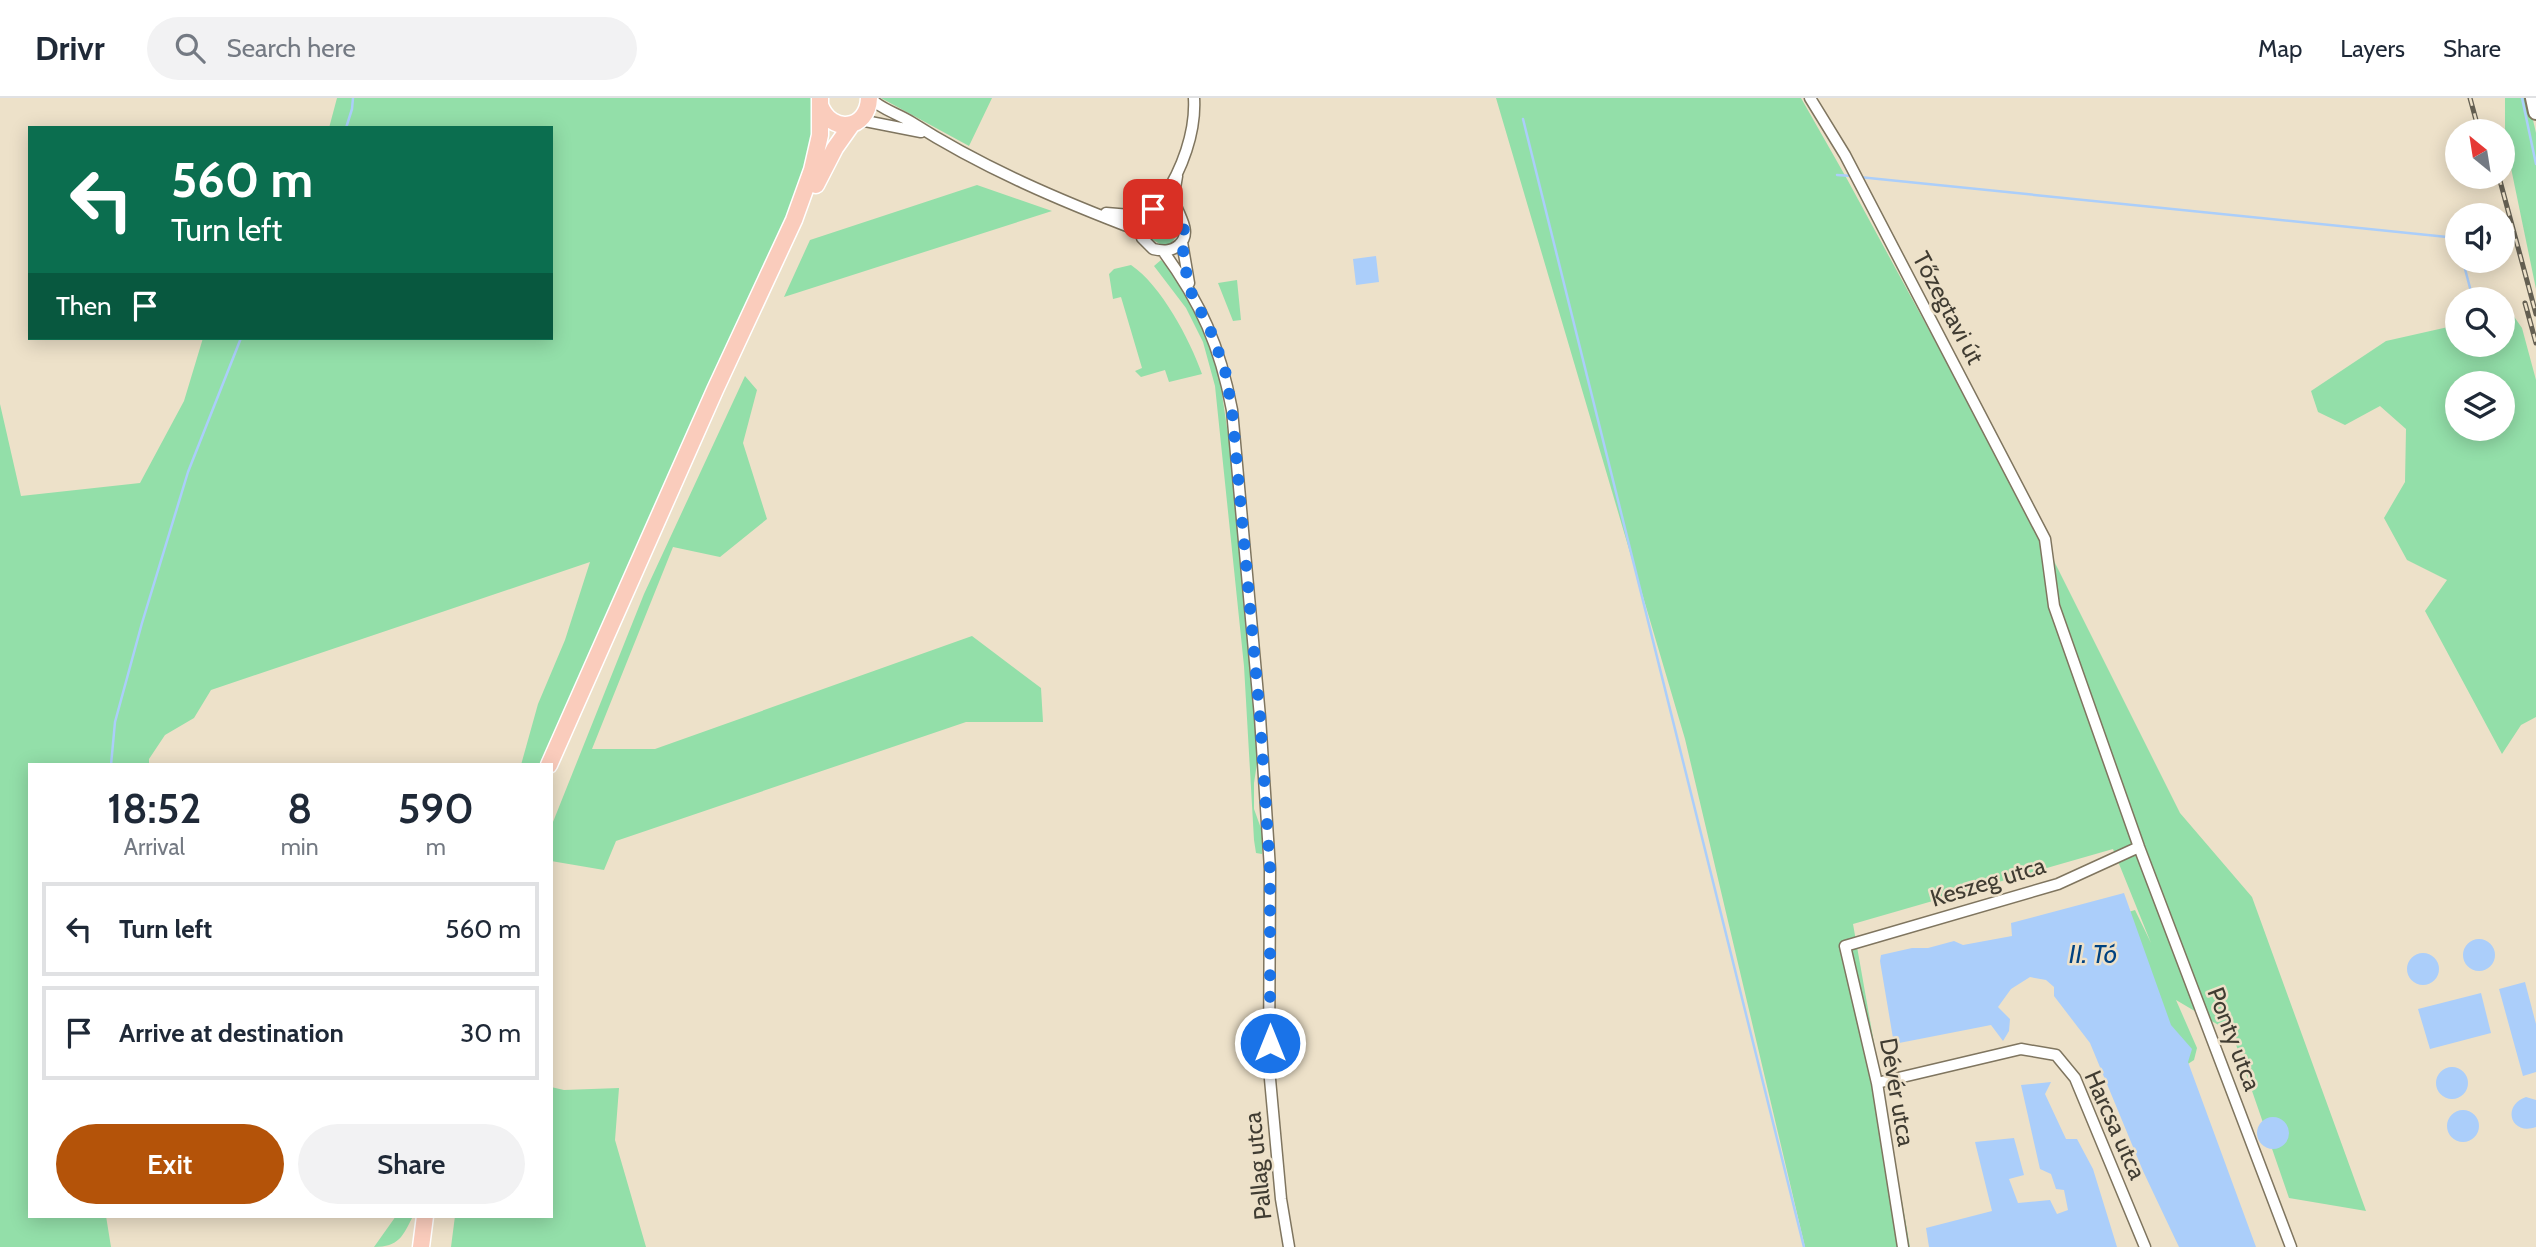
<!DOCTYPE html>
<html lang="en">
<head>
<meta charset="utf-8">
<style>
	:root { --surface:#fff; --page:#f2f2f3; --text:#1f2937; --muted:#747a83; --line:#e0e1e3; --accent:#b45309 }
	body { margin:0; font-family:Cabin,sans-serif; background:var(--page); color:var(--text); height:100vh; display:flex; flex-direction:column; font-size:26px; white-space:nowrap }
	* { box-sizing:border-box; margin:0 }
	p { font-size:23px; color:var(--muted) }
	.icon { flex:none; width:38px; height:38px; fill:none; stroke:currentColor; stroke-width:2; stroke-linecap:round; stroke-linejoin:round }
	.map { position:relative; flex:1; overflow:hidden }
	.side { position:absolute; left:28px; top:665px; width:525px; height:455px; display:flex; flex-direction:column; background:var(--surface); border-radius:0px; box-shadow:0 4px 18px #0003 }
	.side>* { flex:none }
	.guide { position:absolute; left:28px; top:28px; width:525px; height:214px; border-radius:0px; box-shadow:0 4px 18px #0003; background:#0b6e4f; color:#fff; overflow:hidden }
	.needle { width:46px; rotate:330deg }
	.controls { position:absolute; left:2445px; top:21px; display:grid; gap:14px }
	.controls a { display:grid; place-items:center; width:70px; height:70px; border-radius:50%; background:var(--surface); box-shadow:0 4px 18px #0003; font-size:35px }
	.pin { position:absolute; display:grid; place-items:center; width:60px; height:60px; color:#fff; margin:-30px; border-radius:14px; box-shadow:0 4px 10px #0006 }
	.me { position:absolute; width:77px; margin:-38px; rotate:0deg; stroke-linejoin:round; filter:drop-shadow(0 0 5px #0008) }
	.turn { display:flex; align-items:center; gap:24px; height:147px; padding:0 28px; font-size:32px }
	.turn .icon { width:91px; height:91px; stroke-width:2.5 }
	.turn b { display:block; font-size:49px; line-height:60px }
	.then { display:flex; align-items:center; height:66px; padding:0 28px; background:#0003; gap:14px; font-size:26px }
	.eta { display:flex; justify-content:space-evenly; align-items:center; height:119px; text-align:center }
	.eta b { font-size:42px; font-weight:600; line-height:49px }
	.primary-button { display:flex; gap:14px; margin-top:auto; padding:14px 28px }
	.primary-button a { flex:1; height:80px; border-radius:42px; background:var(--accent); color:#fff; font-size:28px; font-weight:600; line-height:80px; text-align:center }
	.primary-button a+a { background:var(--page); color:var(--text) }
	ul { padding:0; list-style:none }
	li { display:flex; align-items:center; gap:21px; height:94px; margin:0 14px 10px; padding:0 14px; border:4px solid var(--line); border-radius:0px }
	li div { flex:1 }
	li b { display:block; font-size:26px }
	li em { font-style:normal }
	header { display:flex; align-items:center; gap:42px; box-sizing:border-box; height:98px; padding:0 35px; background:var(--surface); border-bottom:2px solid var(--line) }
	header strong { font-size:33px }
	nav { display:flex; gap:38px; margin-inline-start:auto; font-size:24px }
	.search { width:490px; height:63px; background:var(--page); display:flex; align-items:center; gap:18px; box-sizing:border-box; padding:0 24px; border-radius:38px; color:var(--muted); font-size:26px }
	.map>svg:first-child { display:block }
</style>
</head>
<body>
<header>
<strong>Drivr</strong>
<div class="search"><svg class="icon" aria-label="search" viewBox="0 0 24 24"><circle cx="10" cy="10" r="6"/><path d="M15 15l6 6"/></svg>Search here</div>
<nav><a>Map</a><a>Layers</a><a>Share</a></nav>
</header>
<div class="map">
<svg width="2536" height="1149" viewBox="0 0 2536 1149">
	<rect width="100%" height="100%" fill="#ede1c9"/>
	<path fill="#93dfa9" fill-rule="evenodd" d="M337,0H812L815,17V39L793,105L541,667H521L538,606L565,542L590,464L211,592L194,620L165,637L149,661V667H30V1118H106L111,1149H0V306L21,398L140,385L184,303L203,240H551V30H329Z
		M881,0H992L969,48Z
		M1496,0H1801L1847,81L2049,453L2180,715L2252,799L2366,1113L2289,1100L2232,935L2176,902L2197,950L2194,962L2157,986L2034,843L2135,812L2151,845L2113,751L1853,826L1910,1149H1805L1685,641Z
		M2505,0H2528L2536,35V191L2505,41Z
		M977,87L1052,113L784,199L810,142Z
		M1154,117L1168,120L1176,127L1177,138L1170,146H1160L1148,139C1143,130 1144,122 1154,117Z
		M1161,162L1171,171L1203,229L1215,262L1220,283L1229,343L1258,659L1254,685V711L1263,736L1262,756L1256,755L1254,742L1244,568L1215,288L1203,244L1186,210L1154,168Z
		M1131,167C1161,187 1190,242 1202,276L1169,284L1165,272L1141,279L1135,273L1142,270L1121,199L1113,201L1109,176L1114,171Z
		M1237,182L1241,222L1233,223L1218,185Z
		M2503,203L2522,230L2536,282V619L2521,627L2502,656L2425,513L2447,482L2407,462L2384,420L2405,384L2406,331L2380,308L2345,327L2318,314L2311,293L2386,243L2457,227V247H2502ZM2457,285H2502V331H2457Z
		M745,278L757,292L743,345L767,421L720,459L673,449L592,651H655L972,538L1041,590L1043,624H966L616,743L604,772L551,763V729L644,496Z
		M551,989L564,992L619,990L615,1042L646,1149H451L455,1118H551Z
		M396,1118H413C403,1138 399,1149 374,1149Z"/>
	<path fill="#abcefa" d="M1376,158L1379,184L1356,187L1353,161Z
		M2124,795L2171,927L2192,951L2188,964L2256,1149H2179L2143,1073L2090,945L2054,898V889L2046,882L2030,879L2011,891L1998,909L2010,921L2009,933L2003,943L1991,927L1894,946L1880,863L1881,857L1912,850H1928L1954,843L1963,847L2012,838L2011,825Z
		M2463 857a16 16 0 1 1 32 0a16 16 0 1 1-32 0Z
		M2407 871a16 16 0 1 1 32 0a16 16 0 1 1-32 0Z
		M2525,884L2536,926V974L2523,978L2499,891Z
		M2481,895L2491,935L2430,951L2418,911Z
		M2436 985a16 16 0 1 1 32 0a16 16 0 1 1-32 0Z
		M2051,984L2045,996L2066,1041H2077L2093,1071L2117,1149H1929L1926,1130L1992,1113L1975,1044L2014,1040L2024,1077L2009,1081L2018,1105L2050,1102L2057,1116L2068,1112L2064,1092L2056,1091L2051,1076L2040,1071L2021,987Z
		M2526,999L2536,1002V1029C2511,1038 2501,1008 2526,999Z
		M2447 1028a16 16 0 1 1 32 0a16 16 0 1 1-32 0Z
		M2257 1035a16 16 0 1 1 32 0a16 16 0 1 1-32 0Z"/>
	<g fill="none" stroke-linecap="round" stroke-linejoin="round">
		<path stroke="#abcefa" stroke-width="2.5" d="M2522,0L2536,66
			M1523,21L1804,1149
			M346,30L352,11L353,0
			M1837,77L1852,78
			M1859,79L2457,140
			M2465,171L2473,201
			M2502,223L2511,221
			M111,667L115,624L142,525L188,374L241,240"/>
		<defs>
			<path id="street" d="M870,0C882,12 897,15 911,24C983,70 1061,103 1140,133
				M1810,0L1845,57L2045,441L2054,508L2139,749L2291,1149
				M860,22L921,34
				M1152,111L1172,113L1180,118
				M1106,115L1143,118C1149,111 1158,108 1163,100C1182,72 1196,34 1194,0
				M1140,128L1142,140L1153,151C1162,153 1171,154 1179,147C1194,133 1176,116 1174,100C1174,93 1176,85 1177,78
				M1182,144L1189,185
				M1163,153C1201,205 1220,248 1232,312L1260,619L1270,771L1269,970L1281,1101L1289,1149
				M1877,985L2021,951L2056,957L2075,980L2145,1149
				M1903,1149L1877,985L1845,848L2058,786L2139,749"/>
			<path id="secondary" d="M2533,0L2536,14"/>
			<path id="primary" d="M820,7C831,37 868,32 869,0
				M816,87L835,50L852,26
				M549,667L715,292L794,122L812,72L820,37V0
				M421,1149L425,1118"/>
		</defs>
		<use href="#street" stroke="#7f755f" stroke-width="13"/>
		<use href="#secondary" stroke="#7f755f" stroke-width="18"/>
		<use href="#primary" stroke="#fff" stroke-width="19"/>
		<use href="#street" stroke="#fff" stroke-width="10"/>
		<use href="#secondary" stroke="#fff" stroke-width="14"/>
		<use href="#primary" stroke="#faccbc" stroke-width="16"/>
		<defs>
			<path id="rail" d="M2470,0L2479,33
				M2499,79L2536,216
				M2525,205L2536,245"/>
		</defs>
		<use href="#rail" stroke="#645f52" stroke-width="5"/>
		<use href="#rail" stroke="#ede1c9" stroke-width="2.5" stroke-dasharray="8" stroke-linecap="butt"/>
	</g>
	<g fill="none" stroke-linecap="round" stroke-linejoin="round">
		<path stroke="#1a73e8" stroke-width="12" stroke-dasharray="0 21.6" d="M1153,111L1172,113L1180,118L1184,125L1183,161L1191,194L1212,236L1225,272L1232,312L1260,619L1270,771V945"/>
	</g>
	<g text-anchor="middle" stroke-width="5" stroke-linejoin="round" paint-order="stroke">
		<g font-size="24" fill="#403c32" stroke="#ede1c9">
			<text transform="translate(1948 210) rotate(62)" y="8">Tőzegtavi út</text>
			<text transform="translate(1988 784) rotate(-17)" y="8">Keszeg utca</text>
			<text transform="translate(2234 941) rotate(69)" y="8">Ponty utca</text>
			<text transform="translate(1897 994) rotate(80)" y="8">Dévér utca</text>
			<text transform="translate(2115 1027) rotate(66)" y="8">Harcsa utca</text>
			<text transform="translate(1258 1068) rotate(-96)" y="8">Pallag utca</text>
		</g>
		<g font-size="26" font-style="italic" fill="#004280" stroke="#ede1c9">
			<text x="2093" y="865">II. Tó</text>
		</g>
	</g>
</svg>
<div class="controls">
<a><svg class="needle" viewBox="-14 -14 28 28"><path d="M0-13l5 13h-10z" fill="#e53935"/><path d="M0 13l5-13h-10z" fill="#747a83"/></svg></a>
<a><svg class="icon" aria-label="sound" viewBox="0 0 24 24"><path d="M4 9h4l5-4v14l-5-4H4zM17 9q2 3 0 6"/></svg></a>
<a><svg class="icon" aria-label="search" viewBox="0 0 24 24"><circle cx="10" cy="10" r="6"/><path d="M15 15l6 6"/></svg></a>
<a><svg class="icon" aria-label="layers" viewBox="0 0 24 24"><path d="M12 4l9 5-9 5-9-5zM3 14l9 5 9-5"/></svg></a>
</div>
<div class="pin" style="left:1153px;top:111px;background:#d93025"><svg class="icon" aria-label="arrive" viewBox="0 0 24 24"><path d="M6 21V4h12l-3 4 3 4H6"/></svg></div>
<svg class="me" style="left:1270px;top:945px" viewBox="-20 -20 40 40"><circle r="17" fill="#1a73e8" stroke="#fff" stroke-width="3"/><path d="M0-11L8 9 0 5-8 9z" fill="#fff"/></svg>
<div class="guide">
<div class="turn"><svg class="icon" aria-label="left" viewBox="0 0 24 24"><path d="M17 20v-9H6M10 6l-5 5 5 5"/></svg><div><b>560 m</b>Turn left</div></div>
<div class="then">Then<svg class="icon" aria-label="arrive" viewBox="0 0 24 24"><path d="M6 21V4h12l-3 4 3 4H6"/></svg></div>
</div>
<section class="side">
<div class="eta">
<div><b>18:52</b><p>Arrival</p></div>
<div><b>8</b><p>min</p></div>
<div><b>590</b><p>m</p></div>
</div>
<ul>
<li><svg class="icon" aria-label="left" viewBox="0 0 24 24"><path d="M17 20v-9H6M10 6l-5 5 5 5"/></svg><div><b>Turn left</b></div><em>560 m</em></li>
<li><svg class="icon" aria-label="arrive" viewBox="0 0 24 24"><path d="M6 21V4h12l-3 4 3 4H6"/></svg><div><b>Arrive at destination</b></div><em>30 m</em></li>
</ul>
<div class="primary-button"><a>Exit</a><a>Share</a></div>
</section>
</div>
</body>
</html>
